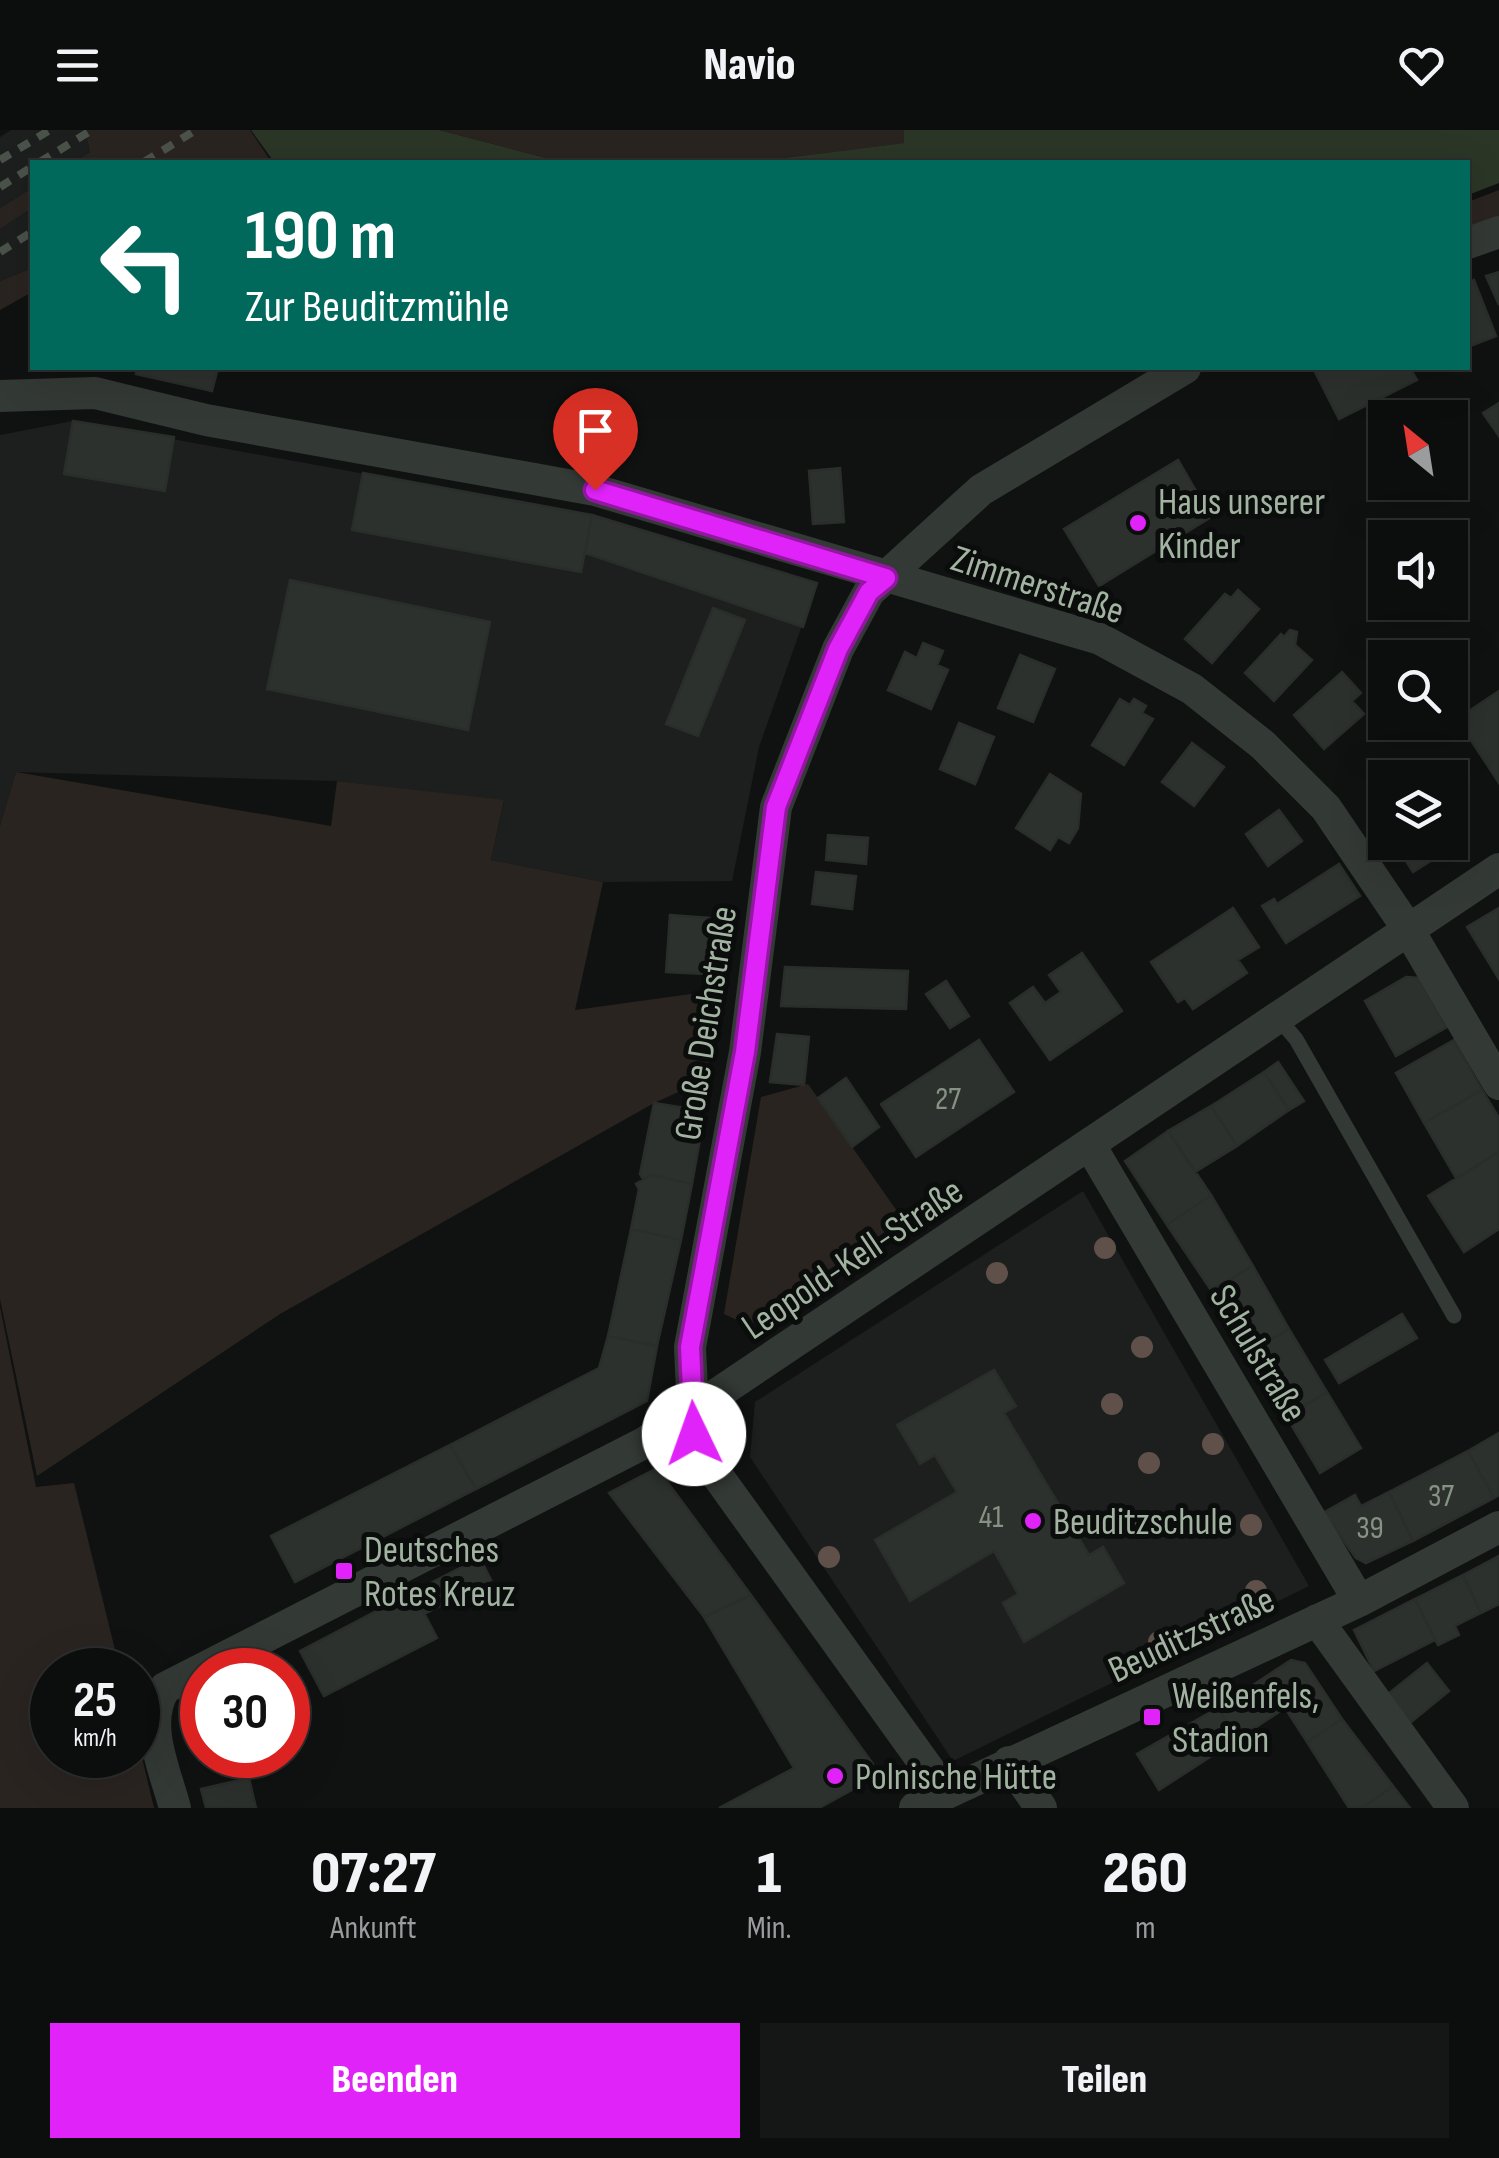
<!DOCTYPE html>
<html lang="de">
<head>
<meta charset="utf-8">
<style>
	:root { --surface:#0c0e0d; --page:#151716; --text:#f1f3f6; --muted:#9a9c9d; --line:#2c2e2e; --accent:#e023f8 }
	body { margin:0; font-family:"Sofia Sans Condensed",sans-serif; background:var(--page); color:var(--text); height:100vh; display:flex; flex-direction:column; font-size:38px; white-space:nowrap }
	* { box-sizing:border-box; margin:0 }
	p { font-size:32px; color:var(--muted) }
	.icon { flex:none; width:55px; height:55px; fill:none; stroke:currentColor; stroke-width:2; stroke-linecap:round; stroke-linejoin:round }
	.map { position:relative; height:1678px; overflow:hidden }
	.sheet { display:flex; flex-direction:column; background:var(--surface); flex:1 }
	.sheet>* { flex:none }
	.top-card { position:absolute; left:30px; top:30px; width:1440px; height:210px; border-radius:0px; box-shadow:0 10px 40px #0002,0 0 0 2px var(--line); background:#00695c; color:#fff; overflow:hidden }
	.needle { width:65px; rotate:330deg }
	.controls { position:absolute; left:1368px; top:270px; display:grid; gap:20px }
	.controls a { display:grid; place-items:center; width:100px; height:100px; border-radius:0px; background:var(--surface); box-shadow:0 10px 40px #0002,0 0 0 2px var(--line); font-size:50px }
	.speed { position:absolute; left:30px; top:1518px; display:flex; gap:20px; font-size:50px; font-weight:700; text-align:center }
	.speed>* { display:grid; place-content:center; width:130px; height:130px; border-radius:50%; background:var(--surface); box-shadow:0 10px 40px #0002,0 0 0 2px var(--line); line-height:1 }
	.speed small { font-size:25px; font-weight:400 }
	.speed .limit { border:15px solid #d22; background:#fff; color:#111 }
	.pin { position:absolute; display:grid; place-items:center; width:85px; height:85px; color:#fff; margin:-102px -42px; border-radius:50% 50% 50% 0; rotate:-45deg; box-shadow:0 0 10px #0007 }
	.pin .icon { rotate:45deg }
	.me { position:absolute; width:110px; margin:-55px; rotate:357deg; stroke-linejoin:round; filter:drop-shadow(0 0 8px #0008) }
	.turn { display:flex; align-items:center; gap:35px; height:210px; padding:0 50px; font-size:45px }
	.turn .icon { width:130px; height:130px; stroke-width:2.5 }
	.turn b { display:block; font-size:70px; line-height:85px }
	.eta { display:flex; justify-content:space-evenly; align-items:center; height:170px; text-align:center }
	.eta b { font-size:60px; font-weight:800; line-height:70px }
	.cta { display:flex; gap:20px; margin-top:auto; padding:20px 50px }
	.cta a { flex:1; height:115px; border-radius:0px; background:var(--accent); color:#fff; font-size:40px; font-weight:800; line-height:115px; text-align:center }
	.cta a+a { background:var(--page); color:var(--text) }
	header { display:flex; justify-content:space-between; align-items:center; height:130px; padding:0 50px; background:var(--surface); font-size:45px; font-weight:800 }
	.map>svg:first-child { display:block }
</style>
</head>
<body>
<header><svg class="icon" aria-label="menu" viewBox="0 0 24 24"><path d="M4 6h16M4 12h16M4 18h16"/></svg>Navio<svg class="icon" aria-label="heart" viewBox="0 0 24 24"><path d="M12 20l-8-8c-3-5 5-10 8-4 3-6 11-1 8 4z"/></svg></header>
<div class="map">
<svg width="1499" height="1678" viewBox="0 0 1499 1678">
	<rect width="100%" height="100%" fill="#101211"/>
	<path fill="#1c1f1d" d="M11,0H85L90,22L74,32H32V58L0,78V7Z
		M32,78V138L0,151V99Z
		M73,291L592,385L817,453L759,617L732,751L603,752L491,730L504,671L337,651L16,642L0,696V305Z
		M1083,1061L1309,1456L953,1631L750,1327L755,1272Z"/>
	<path fill="#2a2421" d="M85,0H250L270,30L74,32L90,22Z
		M439,0H904L905,13L751,32H561Z
		M32,58V78L0,99V78Z
		M1499,60V98L1468,108V72Z
		M32,138V162L0,180V151Z
		M16,642L331,696L337,651L504,670L491,730L603,752L575,880L727,859L705,950L654,973L280,1184L37,1346L0,1169V696Z
		M808,954L906,1094L755,1198L724,1184L761,967Z
		M0,1177L36,1357L74,1353L120,1540H52V1625H138V1611L154,1678H0Z"/>
	<path fill="#2b3627" d="M251,0H439L561,32H274Z
		M904,0H1499V53L1468,65V32H751L904,13Z"/>
	<path fill="#2d312e" stroke="#2a2e2b" stroke-width="2.5" d="M1499,142V175L1486,146Z
		M1474,150L1496,206L1468,217V153Z
		M137,238H218L212,261L136,244Z
		M1313,238H1410L1417,250L1339,289Z
		M1499,273V306L1483,283Z
		M73,291L174,307L165,361L64,344Z
		M1178,330L1211,387L1099,456L1064,399Z
		M840,338L844,392L813,394L809,341Z
		M363,343L592,385L581,442L352,400Z
		M592,385L817,453L803,497L585,423Z
		M290,450L490,492L468,600L267,559Z
		M1238,460L1259,479L1212,533L1185,509L1225,464L1231,468Z
		M713,478L745,490L698,606L666,594Z
		M1290,500L1297,502L1295,515L1312,530L1274,571L1245,543L1281,504L1284,507Z
		M923,513L943,521L937,535L948,540L931,579L888,560L905,522L917,528Z
		M1020,525L1055,539L1033,592L998,578Z
		M1342,542L1361,563L1352,571L1364,584L1324,619L1294,585Z
		M1499,561V653L1457,589Z
		M1120,569L1130,575L1134,569L1146,576L1142,583L1153,589L1124,635L1092,615Z
		M959,593L994,607L975,654L940,639Z
		M1192,613L1224,637L1194,676L1162,652Z
		M1050,644L1081,664L1078,698L1069,713L1058,707L1050,720L1016,698Z
		M1279,680L1302,711L1268,736L1246,704Z
		M1450,688L1464,710L1413,742L1394,712H1450Z
		M828,705L868,708L866,734L826,730Z
		M1339,734L1360,766L1286,813L1262,776L1274,769L1277,774Z
		M816,742L856,746L852,779L812,774Z
		M1233,778L1259,817L1238,830L1247,843L1193,879L1185,868L1178,872L1151,832Z
		M1499,778V849L1467,797Z
		M670,785L709,788L705,844L666,842Z
		M1082,823L1122,881L1050,930L1010,873L1033,857L1045,873L1061,862L1049,845Z
		M785,837L908,841L906,879L781,876Z
		M1406,847L1419,848L1447,897L1396,926L1365,871Z
		M946,851L969,886L950,898L926,864Z
		M777,904L809,907L804,955L770,952Z
		M979,910L1014,962L916,1027L881,974Z
		M1454,910L1482,960L1424,993L1396,943Z
		M1278,932L1304,971L1289,980L1264,942Z
		M1264,942L1289,980L1237,1016L1211,976Z
		M846,948L879,997L852,1017L818,968Z
		M1482,960L1499,988V1022L1456,1048L1424,993Z
		M654,973L705,981L692,1054L651,1045L643,1049L640,1044Z
		M1211,976L1237,1016L1195,1042L1168,1001Z
		M1168,1001L1211,1065L1167,1095L1125,1031Z
		M1499,1022V1099L1464,1122L1428,1066Z
		M651,1045L692,1054L681,1110L631,1099L639,1059L636,1054Z
		M1211,1065L1253,1136L1211,1160L1167,1095Z
		M631,1099L681,1110L657,1216L608,1206Z
		M1253,1136L1289,1199L1247,1223L1211,1160Z
		M1402,1184L1417,1208L1339,1253L1325,1230Z
		M1289,1199L1327,1262L1286,1286L1247,1223Z
		M608,1206L657,1216L647,1271L476,1359L450,1315L599,1238Z
		M994,1240L1016,1276L1004,1283L1089,1425L1103,1417L1124,1453L1024,1512L1003,1473L1018,1464L994,1421L910,1471L875,1410L957,1362L935,1325L920,1334L897,1295Z
		M1327,1262L1361,1318L1320,1343L1286,1286Z
		M1499,1303V1365L1494,1368L1468,1321Z
		M450,1315L476,1359L295,1452L271,1406Z
		M1468,1321L1494,1368L1413,1411L1389,1362Z
		M657,1338L751,1465L704,1487L609,1363Z
		M1389,1362L1413,1411L1366,1433L1356,1428L1323,1383L1355,1365L1361,1376Z
		M1499,1426V1474L1481,1483L1463,1445Z
		M480,1428L491,1450L424,1484L413,1462Z
		M1463,1445L1481,1483L1455,1496L1459,1505L1438,1515L1415,1469Z
		M413,1462L437,1508L324,1566L300,1521Z
		M751,1465L873,1634L870,1650L819,1678H719L794,1638L704,1487Z
		M1415,1469L1435,1510L1374,1541L1354,1500Z
		M1291,1530L1305,1533L1342,1589L1307,1612L1285,1578L1238,1609L1218,1578Z
		M1427,1533L1449,1561L1410,1593L1388,1564Z
		M1218,1578L1238,1609L1159,1660L1137,1624Z
		M1342,1589L1393,1656L1362,1678H1349L1307,1612Z
		M249,1648L256,1678H206L201,1659Z
		M1393,1656L1410,1678H1362Z"/>
	<g fill="none" stroke-linecap="round" stroke-linejoin="round">
		<path stroke="#333934" stroke-width="15" d="M1278,888L1296,909L1454,1186"/>
		<path stroke="#333934" stroke-width="32" d="M1468,113L1499,102
			M0,266L95,263L206,290L595,360L1100,509L1192,559L1263,615L1326,678L1408,799L1499,954
			M1091,1017L1359,1471
			M1317,1490L1453,1678
			M1009,1632L1041,1678
			M945,1662L714,1341L694,1304L690,1217L745,922L776,677L838,519L869,462L981,360L1185,238
			M175,1678C165,1640 142,1593 165,1558L644,1313L1499,739
			M915,1678L1359,1471L1499,1397"/>
		<path stroke="#4a524a" stroke-width="8" stroke-dasharray="12 10" stroke-linecap="butt" d="M0,30L50,0
			M40,32L92,0
			M144,32L196,0
			M0,57L32,37
			M0,122L32,102"/>
	</g>
	<g fill="#5f5049">
		<circle cx="1105" cy="1118" r="11"/>
		<circle cx="997" cy="1143" r="11"/>
		<circle cx="1142" cy="1217" r="11"/>
		<circle cx="1112" cy="1274" r="11"/>
		<circle cx="1213" cy="1314" r="11"/>
		<circle cx="1149" cy="1333" r="11"/>
		<circle cx="1251" cy="1395" r="11"/>
		<circle cx="1136" cy="1396" r="11"/>
		<circle cx="829" cy="1427" r="11"/>
		<circle cx="1256" cy="1461" r="11"/>
		<circle cx="1159" cy="1512" r="11"/>
	</g>
	<g fill="none" stroke-linecap="round" stroke-linejoin="round">
		<defs>
			<path id="route" d="M595,360L886,448L869,462L838,519L776,677L745,922L690,1217L694,1304"/>
		</defs>
		<use href="#route" stroke="#9217a1" stroke-width="25"/>
		<use href="#route" stroke="#e023f8" stroke-width="18"/>
	</g>
	<g fill="#e023f8" stroke="#0b0d0c" stroke-width="4">
		<circle cx="1138" cy="393" r="10"/>
		<circle cx="1033" cy="1391" r="10"/>
		<rect x="334" y="1431" width="20" height="20" rx="5"/>
		<rect x="1142" y="1577" width="20" height="20" rx="5"/>
		<circle cx="835" cy="1646" r="10"/>
	</g>
	<g text-anchor="middle" stroke-width="10" stroke-linejoin="round" paint-order="stroke">
		<g font-size="32" fill="#859284">
			<text x="948" y="979">27</text>
			<text x="1441" y="1376">37</text>
			<text x="991" y="1397">41</text>
			<text x="1370" y="1408">39</text>
		</g>
		<g font-size="38" fill="#a2b3a1" stroke="#0b0d0c" text-anchor="start">
			<text x="1158" y="384">Haus unserer<tspan x="1158" dy="44">Kinder</tspan></text>
			<text x="1053" y="1404">Beuditzschule</text>
			<text x="364" y="1432">Deutsches<tspan x="364" dy="44">Rotes Kreuz</tspan></text>
			<text x="1172" y="1578">Weißenfels,<tspan x="1172" dy="44">Stadion</tspan></text>
			<text x="855" y="1659">Polnische Hütte</text>
		</g>
		<g font-size="38" fill="#a2b3a1" stroke="#0b0d0c">
			<text transform="translate(1038 454) rotate(18)" y="13">Zimmerstraße</text>
			<text transform="translate(705 893) rotate(-81)" y="13">Große Deichstraße</text>
			<text transform="translate(852 1128) rotate(-34)" y="13">Leopold-Kell-Straße</text>
			<text transform="translate(1259 1223) rotate(59)" y="13">Schulstraße</text>
			<text transform="translate(1191 1504) rotate(-25)" y="13">Beuditzstraße</text>
		</g>
	</g>
</svg>
<div class="controls">
<a><svg class="needle" viewBox="-14 -14 28 28"><path d="M0-13l5 13h-10z" fill="#e53935"/><path d="M0 13l5-13h-10z" fill="#9a9c9d"/></svg></a>
<a><svg class="icon" aria-label="sound" viewBox="0 0 24 24"><path d="M4 9h4l5-4v14l-5-4H4zM17 9q2 3 0 6"/></svg></a>
<a><svg class="icon" aria-label="search" viewBox="0 0 24 24"><circle cx="10" cy="10" r="6"/><path d="M15 15l6 6"/></svg></a>
<a><svg class="icon" aria-label="layers" viewBox="0 0 24 24"><path d="M12 4l9 5-9 5-9-5zM3 14l9 5 9-5"/></svg></a>
</div>
<div class="speed"><div>25<small>km/h</small></div><div class="limit">30</div></div>
<div class="pin" style="left:595px;top:360px;background:#d93025"><svg class="icon" aria-label="arrive" viewBox="0 0 24 24"><path d="M6 21V4h12l-3 4 3 4H6"/></svg></div>
<svg class="me" style="left:694px;top:1304px" viewBox="-20 -20 40 40"><circle r="19" fill="#fff"/><path d="M0-13L10 11 0 6-10 11z" fill="#e023f8"/></svg>
<div class="top-card">
<div class="turn"><svg class="icon" aria-label="left" viewBox="0 0 24 24"><path d="M17 20v-9H6M10 6l-5 5 5 5"/></svg><div><b>190 m</b>Zur Beuditzmühle</div></div>
</div>
</div>
<section class="sheet">
<div class="eta">
<div><b>07:27</b><p>Ankunft</p></div>
<div><b>1</b><p>Min.</p></div>
<div><b>260</b><p>m</p></div>
</div>
<div class="cta"><a>Beenden</a><a>Teilen</a></div>
</section>
</body>
</html>
